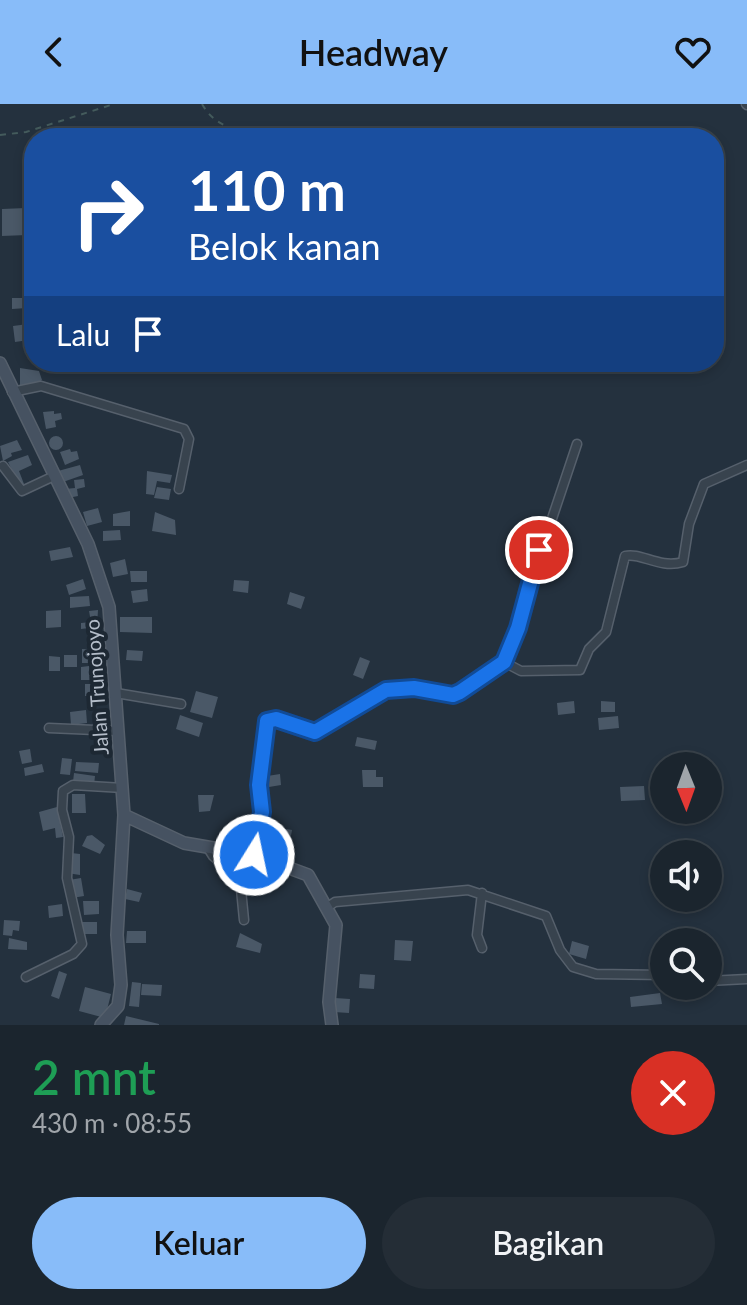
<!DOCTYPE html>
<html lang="id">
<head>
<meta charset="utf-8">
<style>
	:root { --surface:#1b252e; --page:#242d36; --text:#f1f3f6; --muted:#a0a5aa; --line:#39424a; --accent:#88bcf9 }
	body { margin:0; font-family:Lato,sans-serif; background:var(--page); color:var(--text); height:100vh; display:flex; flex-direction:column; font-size:30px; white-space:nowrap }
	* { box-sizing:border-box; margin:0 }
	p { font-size:26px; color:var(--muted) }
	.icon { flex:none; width:44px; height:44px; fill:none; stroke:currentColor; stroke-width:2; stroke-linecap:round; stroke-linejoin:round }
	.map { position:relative; height:921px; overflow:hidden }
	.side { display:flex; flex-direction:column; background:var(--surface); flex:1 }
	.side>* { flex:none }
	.banner { position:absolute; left:24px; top:24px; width:700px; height:244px; border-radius:32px; box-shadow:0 4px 12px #0003,0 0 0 2px var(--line); background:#1a4fa0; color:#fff; overflow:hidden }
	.needle { width:52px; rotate:179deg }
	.fabs { position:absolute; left:650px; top:648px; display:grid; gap:16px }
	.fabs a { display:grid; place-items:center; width:72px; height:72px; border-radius:50%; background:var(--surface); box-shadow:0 4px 12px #0003,0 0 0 2px var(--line); font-size:40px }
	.pin { position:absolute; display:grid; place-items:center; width:68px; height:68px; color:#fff; margin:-34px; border:4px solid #fff; border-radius:50%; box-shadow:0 2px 8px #0007 }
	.me { position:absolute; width:88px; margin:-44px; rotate:10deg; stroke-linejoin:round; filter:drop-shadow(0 0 6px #0008) }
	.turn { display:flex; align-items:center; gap:28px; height:168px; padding:0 32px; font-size:36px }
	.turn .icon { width:104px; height:104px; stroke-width:2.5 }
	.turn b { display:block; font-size:56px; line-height:68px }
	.then { display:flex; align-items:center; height:76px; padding:0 32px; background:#0003; gap:16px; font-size:30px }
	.round { display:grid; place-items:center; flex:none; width:84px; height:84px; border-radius:42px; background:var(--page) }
	.overview { display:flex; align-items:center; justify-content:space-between; height:136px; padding:0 32px }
	h1 { font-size:48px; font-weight:600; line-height:60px; color:#1e9e55 }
	.primary-button { display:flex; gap:16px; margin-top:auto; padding:16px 32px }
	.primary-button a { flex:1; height:92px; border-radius:48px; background:var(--accent); color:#111; font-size:32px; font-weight:600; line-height:92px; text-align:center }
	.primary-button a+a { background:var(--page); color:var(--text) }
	header { display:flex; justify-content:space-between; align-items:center; height:104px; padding:0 32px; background:var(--accent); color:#111; font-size:36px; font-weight:600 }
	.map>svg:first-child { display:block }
</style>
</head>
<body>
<header><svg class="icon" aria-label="back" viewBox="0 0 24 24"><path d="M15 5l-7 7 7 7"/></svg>Headway<svg class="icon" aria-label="heart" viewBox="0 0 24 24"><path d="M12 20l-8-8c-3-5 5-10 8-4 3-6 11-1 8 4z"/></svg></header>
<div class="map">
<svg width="747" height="921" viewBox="0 0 747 921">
	<rect width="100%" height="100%" fill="#24313e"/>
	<path fill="#4a5867" d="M26,104L27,131L2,132V105Z
		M12,194H27V204L12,205Z
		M34,209V246L30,247V220H26L24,210Z
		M28,220L29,236L15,238L13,222Z
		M20,264L39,267L42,276L36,282H20Z
		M54,307V310L61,309L62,315L55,317L56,323L46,325L43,308Z
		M49 339a7 7 0 1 1 14 0a7 7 0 1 1-14 0Z
		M17,336L22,346L11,349L12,352L3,357L0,342Z
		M70,345L71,348L77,347L79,355L65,361L60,348Z
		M28,351L32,361L19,367L24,380L20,383L8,358Z
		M80,361L83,371L63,378L58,367Z
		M147,367L172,371L170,379L157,377L154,391L146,390Z
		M84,375L85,383L77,385L78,392L68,394L65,385L75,384L74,376Z
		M157,383L171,385L169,396L154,394Z
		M98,404L102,418L87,422L83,408Z
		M130,407V422H113V410Z
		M155,408L175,416L176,431L152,427Z
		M120,426L121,436L103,437V427Z
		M70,443L73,453L51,457L49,447Z
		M125,455L128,470L113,473L110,459Z
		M130,467H147V478H131Z
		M83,475L86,485L69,491L66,481Z
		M234,476L249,477L248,489L233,487Z
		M147,485L148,497L133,499L131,487Z
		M290,488L305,493L301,505L287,500Z
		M89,492L90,502L70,504V493Z
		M61,506V523L46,524V507Z
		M98,506L97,523L81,525V519L91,518L89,507Z
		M120,513H152V529L120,528Z
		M82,545L102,546V559H82Z
		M127,546L143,547L142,557L126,556Z
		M64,551H77V563H64Z
		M49,552L60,553V567H49Z
		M360,553L370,557L363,575L353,571Z
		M89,562V571H101V576H81V563Z
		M85,580H102V592H85Z
		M196,587L218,593L212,614L190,608Z
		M574,597L575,609L558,611L557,599Z
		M601,597L615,598V608H601Z
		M86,606L87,619L71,621L70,608Z
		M180,611L203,619L199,633L176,625Z
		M618,612L619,624L599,626L598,614Z
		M357,633L377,637L375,646L355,642Z
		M30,645L32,658L22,660L19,647Z
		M62,654L72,655L70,671L60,670Z
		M76,658L99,659L98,669L75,667Z
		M42,660L44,668L25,672L24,664Z
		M362,666H376V673H383V683H363Z
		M74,669L95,672L94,681L73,678Z
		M280,670L281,681L263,684L261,673Z
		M644,682L645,696L621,697L620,683Z
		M72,690H85L86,709H72Z
		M198,691H214L210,707L199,708Z
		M57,703L63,733L56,734L55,724L43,727L39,708Z
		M271,722L292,726L290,737L283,736L284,730L271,727Z
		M92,731L105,741L100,750L82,742L87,732Z
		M274,736L288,739L286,753L272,751Z
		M71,749L80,750V771L67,769Z
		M81,774L84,792L72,794L69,776Z
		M127,785L142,789L139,798L125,795Z
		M83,797H99V810L84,811Z
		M62,800L63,812L49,814L48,802Z
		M4,816L20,817L19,827L13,826L12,832L3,831Z
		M82,818H97V830H82Z
		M127,827H146V839H126Z
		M240,829L262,840L260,849L236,843Z
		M9,834L27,838V846L8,845Z
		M395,836L413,837L411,857L394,856Z
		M572,837L589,842L586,855L569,850Z
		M59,867L67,870L59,895L51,892Z
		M360,870L375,871L374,885L359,884Z
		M132,878L141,879L139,903L129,902Z
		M142,880L162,881L161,892L141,891Z
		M85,883L111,890L105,914L79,907Z
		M660,889L662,900L631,903L630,893Z
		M335,894L350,895L349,909L334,908Z
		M126,912L159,920V921H124Z"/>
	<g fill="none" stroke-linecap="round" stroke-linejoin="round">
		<defs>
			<path id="street" d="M746,0L747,1
				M12,288L41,282L184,325L189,335L179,385
				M3,362L22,387L54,372
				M504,558L577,340
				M116,589L181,600
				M49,624L118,627
				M208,744L213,752L240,775L244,816
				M254,751L262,708L259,681L267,617C283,608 301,632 320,627C342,620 366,592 389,586C412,579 434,591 457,590L504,558L521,567L580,566L589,545L606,528L625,452C641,448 659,465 683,458L689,420L704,380L747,361
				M326,804L335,798L468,786L546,812L560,846L573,863L596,870L664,871
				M482,844L477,831L482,789
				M26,873L73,850L82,840L67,774L69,733L62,706L63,687L73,681L123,684
				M708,877L747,875"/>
			<path id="secondary" d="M0,259L88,440L109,503L124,711L117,831L121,881L118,902L101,921
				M124,711L184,739L254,751L308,771L336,821L329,898L332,921"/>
		</defs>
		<use href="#street" stroke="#56606c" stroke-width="11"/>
		<use href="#secondary" stroke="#56606c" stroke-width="14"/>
		<path stroke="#445b5c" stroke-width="2" stroke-dasharray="6 6" stroke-linecap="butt" d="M202,0C216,25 240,26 265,34
			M0,31L26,28L114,0"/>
		<use href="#street" stroke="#38434e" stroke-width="8"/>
		<use href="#secondary" stroke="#465261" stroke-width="11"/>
	</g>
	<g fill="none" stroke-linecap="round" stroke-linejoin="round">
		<defs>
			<path id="route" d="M254,751L262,708L259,681L267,617L276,615L315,628L386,586L414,584L453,591L460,588L504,558L518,524L539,446"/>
		</defs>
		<use href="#route" stroke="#114b97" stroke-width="20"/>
		<use href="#route" stroke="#1a73e8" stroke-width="14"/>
	</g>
	<g text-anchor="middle" stroke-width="8" stroke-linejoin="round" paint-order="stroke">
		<g font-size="20" fill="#b4bdc9" stroke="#1d2833">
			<text transform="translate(97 583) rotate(-94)" y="7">Jalan Trunojoyo</text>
		</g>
	</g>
</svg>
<div class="fabs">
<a><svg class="needle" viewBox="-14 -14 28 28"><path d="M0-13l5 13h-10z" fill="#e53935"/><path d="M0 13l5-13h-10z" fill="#a0a5aa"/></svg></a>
<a><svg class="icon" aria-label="sound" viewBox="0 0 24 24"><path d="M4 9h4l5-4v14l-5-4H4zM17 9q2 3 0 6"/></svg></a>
<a><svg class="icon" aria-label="search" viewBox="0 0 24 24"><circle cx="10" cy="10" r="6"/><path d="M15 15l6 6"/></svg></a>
</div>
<div class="pin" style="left:539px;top:446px;background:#d93025"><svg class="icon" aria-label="arrive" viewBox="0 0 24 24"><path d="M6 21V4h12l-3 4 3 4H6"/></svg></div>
<svg class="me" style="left:254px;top:751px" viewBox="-20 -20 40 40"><circle r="17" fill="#1a73e8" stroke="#fff" stroke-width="3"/><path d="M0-11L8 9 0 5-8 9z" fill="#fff"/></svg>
<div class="banner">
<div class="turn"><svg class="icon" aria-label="right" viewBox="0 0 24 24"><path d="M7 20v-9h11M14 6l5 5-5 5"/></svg><div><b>110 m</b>Belok kanan</div></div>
<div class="then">Lalu<svg class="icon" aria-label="arrive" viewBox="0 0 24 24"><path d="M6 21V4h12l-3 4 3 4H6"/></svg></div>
</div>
</div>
<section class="side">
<div class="overview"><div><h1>2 mnt</h1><p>430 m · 08:55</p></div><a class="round" style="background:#d93025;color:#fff"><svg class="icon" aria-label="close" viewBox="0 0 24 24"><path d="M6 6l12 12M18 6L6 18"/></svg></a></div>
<div class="primary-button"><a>Keluar</a><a>Bagikan</a></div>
</section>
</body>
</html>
